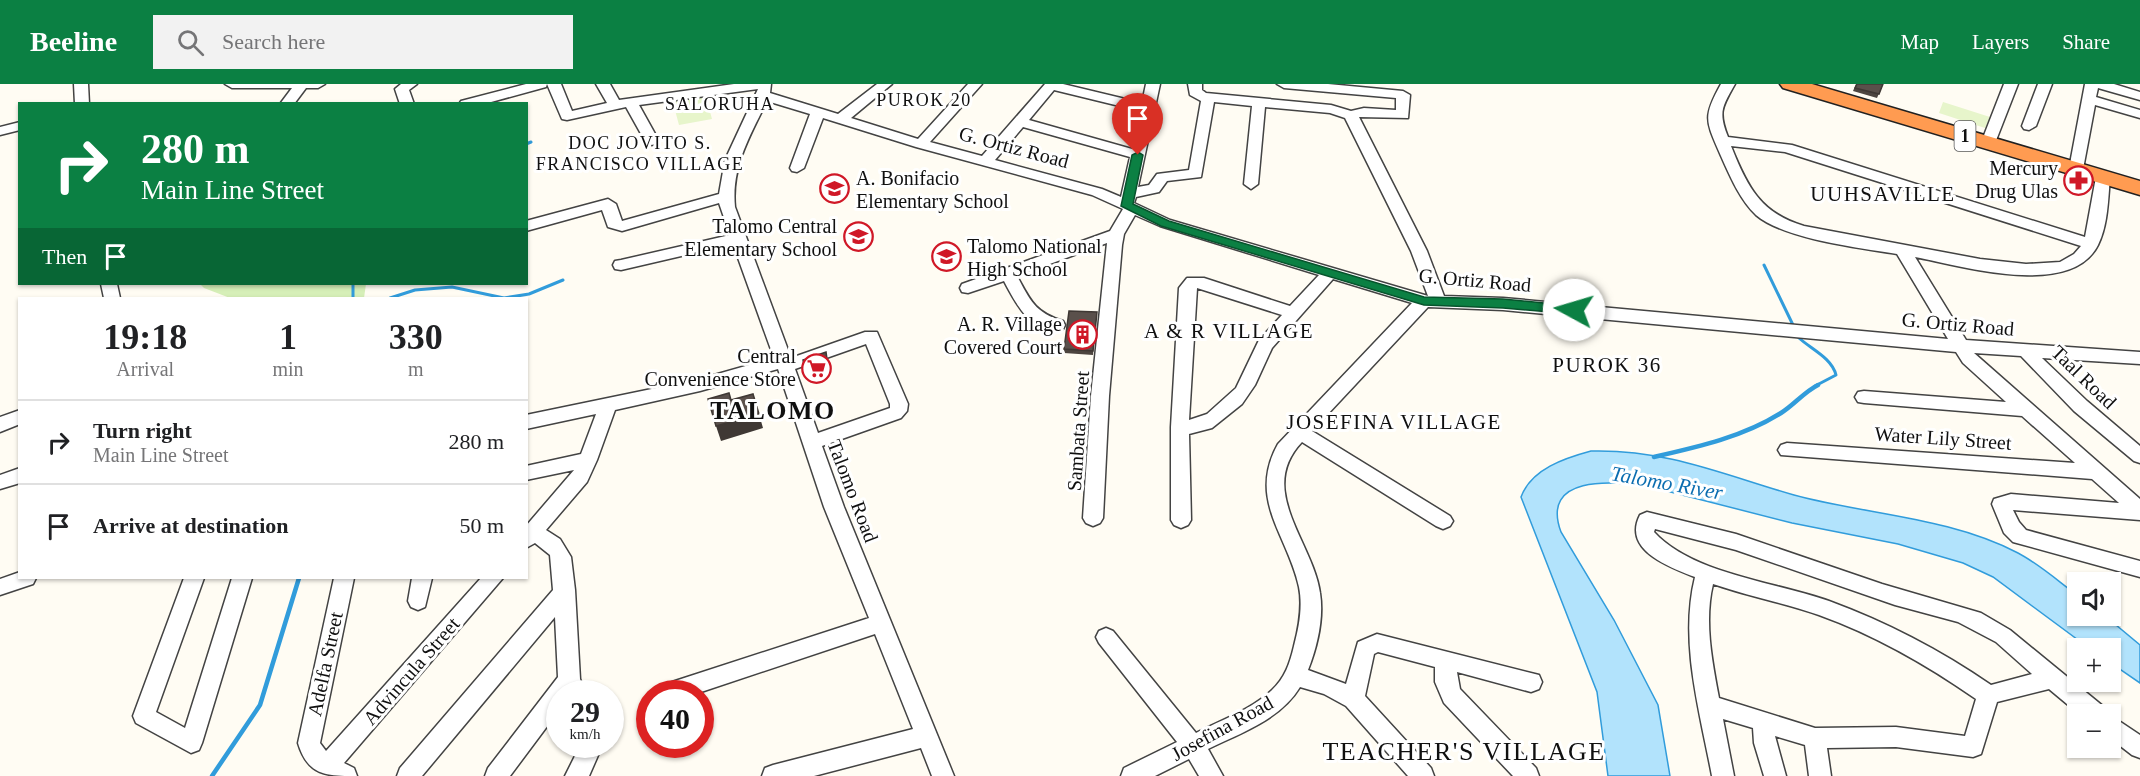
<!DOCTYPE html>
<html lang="en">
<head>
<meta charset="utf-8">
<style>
	:root { --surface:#fff; --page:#f2f2f2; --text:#202124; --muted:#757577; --line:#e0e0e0; --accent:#0b8043 }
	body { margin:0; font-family:"Times New Roman",serif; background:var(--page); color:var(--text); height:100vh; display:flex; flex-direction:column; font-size:22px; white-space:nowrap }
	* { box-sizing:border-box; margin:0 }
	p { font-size:20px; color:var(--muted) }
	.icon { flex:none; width:33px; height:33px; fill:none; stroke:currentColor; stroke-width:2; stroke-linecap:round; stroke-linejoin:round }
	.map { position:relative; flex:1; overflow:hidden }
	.side { position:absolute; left:18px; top:213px; width:510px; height:282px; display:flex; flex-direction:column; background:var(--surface); border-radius:0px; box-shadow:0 2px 4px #0004 }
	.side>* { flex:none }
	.banner { position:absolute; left:18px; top:18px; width:510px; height:183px; border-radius:0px; box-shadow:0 2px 4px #0004; background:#0b8043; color:#fff; overflow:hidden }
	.tools { position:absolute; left:2067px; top:488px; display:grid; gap:12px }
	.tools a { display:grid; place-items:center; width:54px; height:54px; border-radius:0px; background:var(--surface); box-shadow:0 2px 4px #0004; font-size:30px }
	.speed { position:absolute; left:546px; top:596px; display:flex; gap:12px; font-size:30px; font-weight:700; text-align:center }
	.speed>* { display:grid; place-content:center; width:78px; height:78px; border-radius:50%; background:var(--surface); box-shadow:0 2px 4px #0004; line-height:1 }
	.speed small { font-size:15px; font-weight:400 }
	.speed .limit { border:9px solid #d22; background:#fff; color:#111 }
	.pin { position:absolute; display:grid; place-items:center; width:51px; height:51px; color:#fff; margin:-62px -26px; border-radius:50% 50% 50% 0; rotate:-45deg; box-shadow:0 0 6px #0007 }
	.pin .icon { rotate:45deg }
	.me { position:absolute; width:66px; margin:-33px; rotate:276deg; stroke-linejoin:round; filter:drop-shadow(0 0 4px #0008) }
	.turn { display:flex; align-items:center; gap:21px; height:126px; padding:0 24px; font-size:27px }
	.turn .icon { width:78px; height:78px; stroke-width:2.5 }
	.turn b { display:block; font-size:42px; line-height:51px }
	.then { display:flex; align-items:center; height:57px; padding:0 24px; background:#0003; gap:12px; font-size:22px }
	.eta { display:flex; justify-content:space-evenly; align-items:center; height:102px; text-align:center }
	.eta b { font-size:36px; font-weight:800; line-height:42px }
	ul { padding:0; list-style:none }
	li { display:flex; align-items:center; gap:18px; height:84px; padding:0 24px; border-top:2px solid var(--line) }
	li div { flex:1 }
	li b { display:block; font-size:22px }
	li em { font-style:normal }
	header { display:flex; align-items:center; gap:36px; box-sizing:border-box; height:84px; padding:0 30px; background:var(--accent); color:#fff }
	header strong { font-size:28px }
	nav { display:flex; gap:33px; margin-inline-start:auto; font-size:21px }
	.search { width:420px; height:54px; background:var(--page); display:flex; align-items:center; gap:15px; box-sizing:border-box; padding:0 21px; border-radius:0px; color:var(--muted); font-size:22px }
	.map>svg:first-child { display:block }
</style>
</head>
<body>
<header>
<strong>Beeline</strong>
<div class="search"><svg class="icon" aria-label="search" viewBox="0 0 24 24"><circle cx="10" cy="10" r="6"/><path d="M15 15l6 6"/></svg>Search here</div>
<nav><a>Map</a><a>Layers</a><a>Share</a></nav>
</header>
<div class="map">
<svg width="2140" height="692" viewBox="0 0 2140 692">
	<rect width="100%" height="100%" fill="#fffcf3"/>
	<path fill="#d6efb8" d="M200,200H366L364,214H230L204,204Z"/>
	<path fill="#e7f5cb" d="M705,9L712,35L679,41L672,15Z
		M1943,18L1990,33L1985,44L1939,29Z"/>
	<path fill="#b2e3fc" stroke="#319cdb" stroke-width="1.5" d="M1591,367C1667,365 1724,391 1794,411C1868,431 1949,433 2018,469C2039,480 2058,497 2077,511L2078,531H2104L2140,561V599L2111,579L2110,564H2089L1993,493L1963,479L1898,460L1792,439L1647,402C1612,397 1540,391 1561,448L1614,536L1658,621L1670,692H1608L1597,608L1521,413C1531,385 1565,374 1591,367Z"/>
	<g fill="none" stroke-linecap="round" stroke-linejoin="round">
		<path stroke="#319cdb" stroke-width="3" d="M526,60L531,58
			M1764,181L1793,241
			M353,200V214
			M390,214L415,206L452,203L504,214L529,210L563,196
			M1799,254C1811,265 1832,274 1836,291L1815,302"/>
		<path stroke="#319cdb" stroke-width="4.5" d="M1654,373C1698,363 1743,353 1781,329C1794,321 1804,308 1818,301
			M212,692L260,621L299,494"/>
		<defs>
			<path id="minor" d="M74,0H88L89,20H75Z
				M225,0H325L318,4H306L294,20H280L292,4H232Z
				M401,0H417L409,6L414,20H400L395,5Z
				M526,0H561L572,27L607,19L596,0H610L619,16L734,0H771L770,9L838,30L877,0H892L851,34L918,55L968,0H982L930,58L982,72L1045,0H1063L1142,19L1146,0H1160L1138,103L1149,101L1157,90L1189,86L1201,17L1190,11L1188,0H1202V6L1206,9L1331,21L1351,27L1364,24L1396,26V14L1284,4L1277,0H1328L1403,7L1410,11L1408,34L1359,33L1427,167L1444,212L1503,214L1948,255L1897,170C1860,164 1784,155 1756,131C1740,116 1730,92 1721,72C1706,37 1702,34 1721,0H1735C1722,23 1718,28 1728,53L1792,61L2085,153L2096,93L2103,88L2108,90L2110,93C2108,115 2108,141 2098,161C2071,215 1961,182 1915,173L1966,256L2140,268V280L2042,274L2087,317L2140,362V379L2134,377L2074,327L2021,272L1974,269L2140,415V436L2013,426L2019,438L2026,446L2140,477V493L2013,458L2004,449L1992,420L1994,415L2011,410L2119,419L2092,395L1781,371L1778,366L1781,361L1787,359L2075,379L2022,332L1864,319L1858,318L1855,313L1858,308L1864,307L2006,318L1963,279L1956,268L1503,226L1428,223L1312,347L1450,432L1453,437L1450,442L1443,445L1436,442L1302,358C1256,406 1313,458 1320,509C1324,534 1317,563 1308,586L1346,600L1358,558L1377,550L1539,591L1542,598L1539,605L1531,608L1457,588L1460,605L1536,684L1539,692H1513L1444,619L1435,598V583L1378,568L1374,570L1365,612L1431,684L1434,692H1408L1346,622L1324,610L1300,603C1280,636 1240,649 1208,665L1223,692H1199L1189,675L1155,692H1121L1124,684L1177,658L1099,559L1096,553L1099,547L1106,544L1113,547L1196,649C1221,636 1251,626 1272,606C1285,594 1290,579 1294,562C1299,543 1303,523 1299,503C1288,451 1247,416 1278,360L1412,219L1333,195L1272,264L1255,301L1242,320L1212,344L1189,350L1191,436L1188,441L1181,444L1174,441L1171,436V343L1179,204L1187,194H1204L1290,222L1319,191L1160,142L1135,131L1124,150L1122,161L1109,312L1103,434L1100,439L1093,442L1086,439L1083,434L1091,312L1107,159L1017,192C1030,216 1035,229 1063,237L1065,241L1063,245C1033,254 1015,218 1004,197L968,209L962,208L960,204L962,200L1110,147L1123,125L1092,111L916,63L823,34L804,84L797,88L792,87L790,84L810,30L767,17C750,52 731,83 735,123L791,274L865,248H877L908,320L907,327L901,334L822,362L844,423L954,692H932L921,664L814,692H762L765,684L773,681L913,645L875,550L698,609H665L664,607L667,600L675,597L869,534L824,423L778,285L700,307L615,326L597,376L587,398L546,446L560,455L571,473L575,506L580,595L586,609H560V625L510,692H485L488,684L558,593L555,533L422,692H397L400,684L553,506L550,471L535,459L526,464V442L574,386L526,396V382L581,370L596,330L526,345V331L700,295L774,274L733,160L621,186L615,185L613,181L615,177L621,176L730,151L719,119L622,147L608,143L602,126L526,147V137L608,115L616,120L622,137L719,110L725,76L758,5L639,21L659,57L652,61L645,57L626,23L567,36L562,35L547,0L546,3L484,20H459L461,17ZM1054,6L1140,27L1132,65L1029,36ZM1214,18L1252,22L1244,100L1251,105L1258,100L1265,23L1330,29L1345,34L1411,167L1428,212L1170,136L1134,119L1136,113L1159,108L1167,97L1201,93ZM1023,43L1130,73L1121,113L1102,105L995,76ZM1731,62L1785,68L2081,162L2074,170L2060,178L2026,180L1980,175L1804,142C1760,129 1747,102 1731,62ZM1197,204L1282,231L1259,256L1236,304L1207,330L1189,336ZM866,260L890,320V324L818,349L795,285Z
				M2004,0H2018L1995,59L1988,63L1983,62L1981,59Z
				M2038,0H2052L2036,42L2029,46L2024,45L2022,42Z
				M2085,0H2114L2140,8V16L2098,4L2096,13L2140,26V34L2095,21L2083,85L2076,89L2069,85Z
				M20,38V46L0,51V43Z
				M101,200H117L120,214H104Z
				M20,326V340L0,348V333Z
				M20,384V399L0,405V391Z
				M1647,428L1736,450L1882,500L1981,529L2010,546L2104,623L2107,630H2079L2049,605L1997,618L1981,670L1973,673L1896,663L1827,664L1831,692H1809L1805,661L1775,652L1786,692H1764L1754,659L1753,644L1723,635L1734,692H1712C1700,628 1679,558 1695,493C1669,483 1622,466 1640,431ZM1655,445L1736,466L1895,521L1958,538L1996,558L2032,590L1991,601C1940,566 1886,538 1829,517C1776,498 1692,490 1654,448ZM1713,500C1748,512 1784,519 1819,531C1875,551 1927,581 1976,615L1965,652L1896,643L1815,644L1719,614C1712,577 1704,537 1713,500Z
				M20,488V494H36L33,500L0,511V495Z
				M184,494H204L156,628L185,644L232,494H252L202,659L199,666L191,669L136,639L133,632Z
				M334,494H354L320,659L326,667L481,494H503L344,679L354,684L357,692C326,692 308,692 298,659Z
				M412,494H432L425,523L418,526L411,523L408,517Z
				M2110,631L2140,651V674L2132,671L2110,654Z
				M581,660H603L589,692H565Z"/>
			<path id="highway" d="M1780,0H1812L2140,97V111L1783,4Z"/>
		</defs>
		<use href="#minor" stroke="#434343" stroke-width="3"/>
		<use href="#highway" stroke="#212121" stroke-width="3"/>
		<use href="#minor" fill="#fff" fill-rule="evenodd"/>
		<use href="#highway" fill="#ff9b51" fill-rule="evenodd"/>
	</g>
	<path fill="#4d4540" d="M1856,0H1883L1877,14L1853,7Z
		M1097,228L1093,271L1064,269V265Z"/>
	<path fill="#3f3834" d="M826,268L830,290L807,294L805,287Z
		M759,330L763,344L721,357L716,342Z"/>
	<path fill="#5a504b" stroke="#3f3834" stroke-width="1.5" d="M1857,0H1883L1879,10L1855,4Z
		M1069,227L1097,228L1093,267L1064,265Z
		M826,268L828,282L805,287L803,276Z
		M729,309L731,316L753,310L759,330L716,342L708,315Z"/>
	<path fill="#0b8043" stroke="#07532c" stroke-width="1.5" d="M1138,68L1143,71L1133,120L1169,137L1424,213L1503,215L1574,222L1580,226L1574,230L1503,224L1424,221L1161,142L1121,122L1132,71Z"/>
	<defs>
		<symbol id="pharmacy-ring" viewBox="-11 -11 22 22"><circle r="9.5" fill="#fff" stroke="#d01827" stroke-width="1.5"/><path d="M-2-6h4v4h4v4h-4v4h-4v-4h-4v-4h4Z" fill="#d01827"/></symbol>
		<symbol id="school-ring" viewBox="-11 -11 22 22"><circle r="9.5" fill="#fff" stroke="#d01827" stroke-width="1.5"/><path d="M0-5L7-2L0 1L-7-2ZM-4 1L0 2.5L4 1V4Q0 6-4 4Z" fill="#d01827"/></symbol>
		<symbol id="building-ring" viewBox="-11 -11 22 22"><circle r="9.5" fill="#fff" stroke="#d01827" stroke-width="1.5"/><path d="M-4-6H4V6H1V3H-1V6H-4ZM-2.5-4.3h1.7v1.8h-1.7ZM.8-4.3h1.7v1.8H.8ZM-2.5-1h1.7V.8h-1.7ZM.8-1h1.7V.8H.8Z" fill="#d01827"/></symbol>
		<symbol id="supermarket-ring" viewBox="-11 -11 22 22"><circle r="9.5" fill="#fff" stroke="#d01827" stroke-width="1.5"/><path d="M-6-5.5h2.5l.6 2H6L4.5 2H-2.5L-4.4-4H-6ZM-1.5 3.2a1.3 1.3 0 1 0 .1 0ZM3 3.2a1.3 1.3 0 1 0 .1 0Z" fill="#d01827"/></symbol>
	</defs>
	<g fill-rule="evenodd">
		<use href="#pharmacy-ring" x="2062" y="80" width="33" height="33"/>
		<use href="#school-ring" x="818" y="88" width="33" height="33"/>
		<use href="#school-ring" x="842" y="136" width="33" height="33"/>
		<use href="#school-ring" x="930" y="156" width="33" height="33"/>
		<use href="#building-ring" x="1066" y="234" width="33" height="33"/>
		<use href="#supermarket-ring" x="800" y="268" width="33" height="33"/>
	</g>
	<g text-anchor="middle" stroke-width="6" stroke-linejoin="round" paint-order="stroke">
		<g font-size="18" letter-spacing="1.5" fill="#101010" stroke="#fff">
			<text x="924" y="22">PUROK 20</text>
			<text x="720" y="26">SALORUHA</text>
			<text x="640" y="65">DOC JOVITO S.<tspan x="640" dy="21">FRANCISCO VILLAGE</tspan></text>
		</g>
		<rect fill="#fff" stroke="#585858" stroke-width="1.5" x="1954.5" y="37" width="21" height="30" rx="4.5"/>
		<g font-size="18" font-weight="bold" fill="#101010">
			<text x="1965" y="58">1</text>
		</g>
		<g font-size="20" fill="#101010" stroke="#fff">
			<text transform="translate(1014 63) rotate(15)" y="7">G. Ortiz Road</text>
			<text transform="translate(1475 196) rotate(5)" y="7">G. Ortiz Road</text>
			<text transform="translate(1958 240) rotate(5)" y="7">G. Ortiz Road</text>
			<text transform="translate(2084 293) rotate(44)" y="7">Taal Road</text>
			<text transform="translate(1078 347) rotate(-86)" y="7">Sambata Street</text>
			<text transform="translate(1943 354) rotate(4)" y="7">Water Lily Street</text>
			<text transform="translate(853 407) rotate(69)" y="7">Talomo Road</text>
			<text transform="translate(325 580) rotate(-78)" y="7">Adelfa Street</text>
			<text transform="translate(411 587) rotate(-49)" y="7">Advincula Street</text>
			<text transform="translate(1222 644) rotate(-29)" y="7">Josefina Road</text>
		</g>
		<g font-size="20" fill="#101010" stroke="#fff" text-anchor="end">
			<text x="2058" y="91">Mercury<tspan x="2058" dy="23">Drug Ulas</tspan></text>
			<text x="856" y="101" text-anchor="start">A. Bonifacio<tspan x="856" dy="23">Elementary School</tspan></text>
			<text x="837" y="149">Talomo Central<tspan x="837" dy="23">Elementary School</tspan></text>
			<text x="967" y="169" text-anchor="start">Talomo National<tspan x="967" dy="23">High School</tspan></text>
			<text x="1062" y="247">A. R. Village<tspan x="1062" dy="23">Covered Court</tspan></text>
			<text x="796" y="279">Central<tspan x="796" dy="23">Convenience Store</tspan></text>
		</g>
		<g font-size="21" letter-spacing="1.5" fill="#101010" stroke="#fff">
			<text x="1883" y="117">UUHSAVILLE</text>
			<text x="1229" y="254">A &amp; R VILLAGE</text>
			<text x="1607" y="288">PUROK 36</text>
			<text x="1394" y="345">JOSEFINA VILLAGE</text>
		</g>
		<g font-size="21" font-style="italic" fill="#0b6db0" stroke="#fff">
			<text transform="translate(1667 399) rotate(10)" y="7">Talomo River</text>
		</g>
		<g font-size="26" font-weight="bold" letter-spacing="1.5" fill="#101010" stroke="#fff">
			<text x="773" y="335">TALOMO</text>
		</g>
		<g font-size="26" letter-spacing="1.5" fill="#101010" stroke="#fff">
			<text x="1464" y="676">TEACHER'S VILLAGE</text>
		</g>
	</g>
</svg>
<div class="tools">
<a><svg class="icon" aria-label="sound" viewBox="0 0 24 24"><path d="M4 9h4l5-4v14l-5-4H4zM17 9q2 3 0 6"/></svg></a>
<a>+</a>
<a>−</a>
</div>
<div class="speed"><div>29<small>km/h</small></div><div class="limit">40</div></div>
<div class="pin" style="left:1138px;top:71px;background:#d93025"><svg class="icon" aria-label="arrive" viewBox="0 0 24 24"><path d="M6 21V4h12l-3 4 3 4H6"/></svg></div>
<svg class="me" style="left:1574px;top:226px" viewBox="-20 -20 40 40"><circle r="19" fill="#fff"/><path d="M0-13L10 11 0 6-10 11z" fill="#0b8043"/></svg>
<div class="banner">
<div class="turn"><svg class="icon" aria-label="right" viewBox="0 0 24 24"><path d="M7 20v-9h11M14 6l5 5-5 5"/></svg><div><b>280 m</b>Main Line Street</div></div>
<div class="then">Then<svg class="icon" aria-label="arrive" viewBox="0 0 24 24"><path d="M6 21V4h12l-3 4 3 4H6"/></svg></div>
</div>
<section class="side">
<div class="eta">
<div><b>19:18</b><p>Arrival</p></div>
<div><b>1</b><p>min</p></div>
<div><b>330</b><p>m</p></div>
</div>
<ul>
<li><svg class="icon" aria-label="right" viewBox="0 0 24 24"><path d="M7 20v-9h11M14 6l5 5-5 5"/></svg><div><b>Turn right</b><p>Main Line Street</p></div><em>280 m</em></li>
<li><svg class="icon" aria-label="arrive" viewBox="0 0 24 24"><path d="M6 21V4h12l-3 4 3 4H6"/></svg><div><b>Arrive at destination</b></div><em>50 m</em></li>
</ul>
</section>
</div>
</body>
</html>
